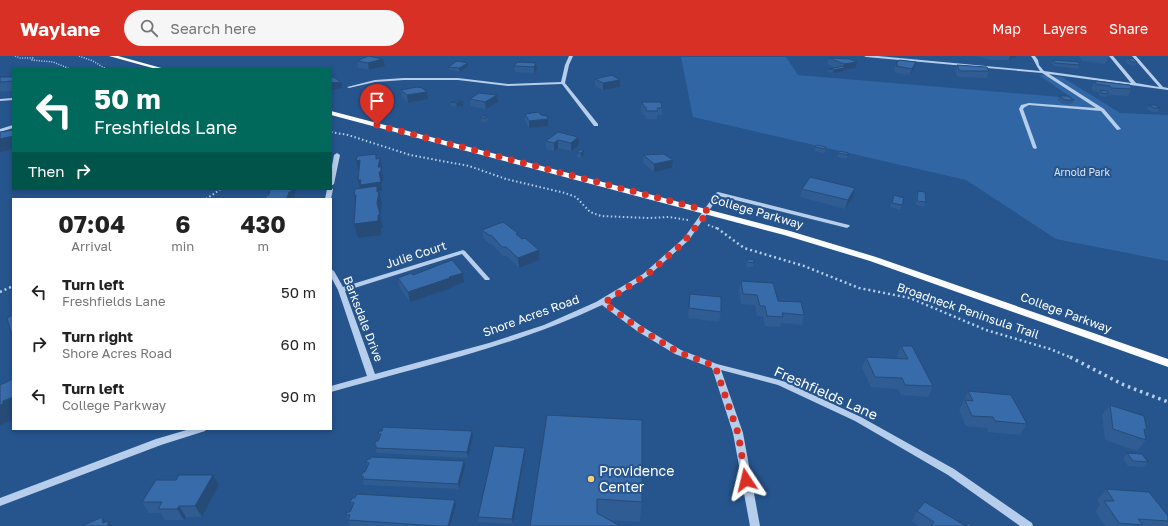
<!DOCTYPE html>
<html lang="en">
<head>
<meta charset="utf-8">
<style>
	:root { --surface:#fff; --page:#f6f6f6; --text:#222; --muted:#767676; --accent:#d93025 }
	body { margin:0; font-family:"Golos Text",sans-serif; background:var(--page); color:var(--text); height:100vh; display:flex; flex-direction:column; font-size:15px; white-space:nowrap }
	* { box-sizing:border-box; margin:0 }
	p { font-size:13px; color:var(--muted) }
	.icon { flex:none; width:22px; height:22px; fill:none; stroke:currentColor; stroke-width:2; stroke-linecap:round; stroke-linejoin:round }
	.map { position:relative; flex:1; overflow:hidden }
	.drawer { position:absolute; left:12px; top:142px; width:320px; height:232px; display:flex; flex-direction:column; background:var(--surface); border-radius:0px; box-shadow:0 2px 6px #0003 }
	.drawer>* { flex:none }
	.hud { position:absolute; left:12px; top:12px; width:320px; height:122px; border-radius:0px; box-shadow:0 2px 6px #0003; background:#00695c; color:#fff; overflow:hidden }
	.pin { position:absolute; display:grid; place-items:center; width:34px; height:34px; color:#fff; margin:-41px -17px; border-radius:50% 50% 50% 0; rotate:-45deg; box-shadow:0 0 4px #0007 }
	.pin .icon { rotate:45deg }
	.me { position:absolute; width:44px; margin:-22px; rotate:350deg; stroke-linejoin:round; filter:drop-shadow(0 0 3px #0008) }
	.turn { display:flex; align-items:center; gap:14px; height:84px; padding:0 16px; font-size:18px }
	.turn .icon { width:52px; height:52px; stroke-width:2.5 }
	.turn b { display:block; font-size:28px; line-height:34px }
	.then { display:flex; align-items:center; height:38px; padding:0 16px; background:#0003; gap:8px; font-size:15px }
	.eta { display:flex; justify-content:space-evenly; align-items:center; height:68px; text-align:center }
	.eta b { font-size:24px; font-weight:700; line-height:28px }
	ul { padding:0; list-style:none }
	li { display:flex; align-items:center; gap:12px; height:52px; padding:0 16px }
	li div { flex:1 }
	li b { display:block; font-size:15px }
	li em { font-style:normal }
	header { display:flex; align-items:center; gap:24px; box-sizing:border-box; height:56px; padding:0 20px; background:var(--accent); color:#fff }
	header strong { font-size:19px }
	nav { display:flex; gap:22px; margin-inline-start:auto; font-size:14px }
	.search { width:280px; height:36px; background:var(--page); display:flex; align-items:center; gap:10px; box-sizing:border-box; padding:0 14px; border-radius:22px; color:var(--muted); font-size:15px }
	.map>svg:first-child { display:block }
</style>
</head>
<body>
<header>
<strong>Waylane</strong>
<div class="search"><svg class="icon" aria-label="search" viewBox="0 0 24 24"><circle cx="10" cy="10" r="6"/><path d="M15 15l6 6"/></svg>Search here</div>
<nav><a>Map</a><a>Layers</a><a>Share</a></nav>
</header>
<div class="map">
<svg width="1168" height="470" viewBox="0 0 1168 470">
	<rect width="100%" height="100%" fill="#26548d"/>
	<path fill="#3166a5" d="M681,1H786L798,19L1072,42L1039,19L1062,21L1120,57L1168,59V205L1056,183L966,124L693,61Z"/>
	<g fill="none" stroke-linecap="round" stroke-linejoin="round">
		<path stroke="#b6ceeb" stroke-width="1.5" stroke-dasharray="1 1.5" stroke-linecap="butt" d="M15,0L20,2H33L32,4L53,6L70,13
			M79,0L93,5L106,13"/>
		<path stroke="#b6ceeb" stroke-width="2" stroke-dasharray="1.5 2.5" stroke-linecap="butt" d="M331,76L348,79L410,99L469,110L506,123L565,137L576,141L590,156L601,160L649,162L669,161L688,164
			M206,143L221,133
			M708,169L719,173"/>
		<path stroke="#b6ceeb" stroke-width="2.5" stroke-dasharray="2 3" stroke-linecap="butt" d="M717,172L744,192L804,210L859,232L910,242L986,274L1050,293L1072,302
			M0,236L13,230"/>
		<path stroke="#b6ceeb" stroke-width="3.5" stroke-dasharray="2.5 4" stroke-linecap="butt" d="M1070,301L1124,329L1168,346"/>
		<path fill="#b6ceeb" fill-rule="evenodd" d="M569,0H573L569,9L565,27L598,68V70H594L562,28L508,30L458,24H404L375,26L349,32L347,31L375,24L404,22H458L508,28L561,26L565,9Z
			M864,0H878L1040,15C1036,10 1035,5 1031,0H1035L1038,4L1039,9L1044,15L1131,27L1109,0H1113L1136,27L1159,31L1132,0H1136L1163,31L1168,32V34L1049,18L1104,53L1121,73L1117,74L1101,55L1029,49L1025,51L1023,53L1037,92L1035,93L1033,92L1019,53L1021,49L1029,47L1096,52L1042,17L866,1Z
			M13,42V44L0,45V43Z
			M13,69V72L0,76V73Z
			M337,97L340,99L334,128L331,130V115L334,99Z
			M331,132L333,133L331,143H325L327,133H331Z
			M718,136L849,169L850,170L847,172L719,140L689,184L648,220L607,246L643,271L681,294L717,308L783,325L861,361L954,413L1032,467L1033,470H1020L948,419L855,365L778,329L721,314L743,377L760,470H750L733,377L712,312L675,298L637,275L602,249C516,290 422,310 331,336V330L367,320L338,234L331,221V213L334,215L343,231L463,194L465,195L490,223L489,224H485L462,198L345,235L375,318L489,287L544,269L596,246L643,218L684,182L716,137Z
			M190,373H207L205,375L161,389L0,450V442L156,383Z"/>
		<path fill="#fafcff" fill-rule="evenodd" d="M109,0H118L165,13H156Z
			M331,55L790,175L876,201L1168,303V311L870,205L784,179L331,59Z"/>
	</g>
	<path fill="#2f5c92" d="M973,0H1016V1L1009,4H993Z
		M1079,0H1109L1105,8L1082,5Z
		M829,2L857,6L855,12L843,14V15L833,17L828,16L829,13L835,12L827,8Z
		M1128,2L1137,6L1135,10L1129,9L1126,6Z
		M383,3L385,10L369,14L358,12L357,5Z
		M1054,4L1080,9L1078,13L1054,10L1052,7Z
		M916,6L914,13L910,19L895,17V14H894L896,8Z
		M468,7V10L460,16L449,14L448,11Z
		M536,7L537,13L534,17L515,16L514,10Z
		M957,9L989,15L987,22L959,21L957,20L955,15Z
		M0,21H13V35L0,36Z
		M595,23L620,24V31L603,34L595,30Z
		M1095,25L1132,33L1128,40L1108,39L1107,41L1100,40L1099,38V36L1093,35L1091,32Z
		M401,34L428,43L408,47L402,41Z
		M497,39L498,46L486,53L471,50L470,43Z
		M1059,40L1074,44L1072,48H1063L1057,44Z
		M451,46H463V50L457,51L451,50Z
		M642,46L662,52V59H657V63H646L645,59H643L641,54Z
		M1149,49L1160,52L1158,56H1152L1147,53Z
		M525,58L541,59L548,63V70L529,72L525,65Z
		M487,60L488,64L487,66H481L480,62Z
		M567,78V79L579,89L571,95L558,92L554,95L546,93V85Z
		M815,91H826L825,95L824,97L814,95Z
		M584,94V98L581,102L577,101V97Z
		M838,97H848L847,103L837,101Z
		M643,99L673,104L672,112L654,116L643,107Z
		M802,133L853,141L845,153L800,141Z
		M918,135L926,146L924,151L916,149V139Z
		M894,139L904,142L900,154L890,151Z
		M482,174L518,180L539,194V204L519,212L507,200H503L493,189L490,188L484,183Z
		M747,203L754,207L753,211H747L746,208Z
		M413,219L464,226L452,231V232L410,246L400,232L398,222Z
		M741,225L804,259L802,269L781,267L780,271L765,270L763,260H757L755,249L741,248L739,235Z
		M690,238L721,256L719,266L688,262Z
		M901,290L933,330L928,341L901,339L898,333L871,331L862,312L866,301L898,303L897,300Z
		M968,335L1027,368L1020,379L988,376L987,372L966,370L959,354L963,347V346Z
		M1110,349L1147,374L1145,378L1146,384L1137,395L1105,384L1102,359Z
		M547,359L642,446L640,466L609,464L530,470Z
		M378,378L473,381L468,402L377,397L374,389L378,385L379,383Z
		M525,397L513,468L479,466L478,461Z
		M1127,397L1148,406L1143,411L1128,410L1123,403Z
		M366,406L465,411L459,433L364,429L361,420L365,416L368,411Z
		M219,429L202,461H186L184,464H165L160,457H149L142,446Z
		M1106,433L1168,460V469L1167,470H1105L1095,455L1100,449L1097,444Z
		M350,446L456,449L450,470H350L346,459L350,456L352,451Z
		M917,455L966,470H918L912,465Z"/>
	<path fill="#264b77" d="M1010,0H1016V1L1009,4Z
		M383,3L385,10L369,14L368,7Z
		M857,6L855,12L843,14V15L833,17L834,14L843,12L844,8Z
		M916,6L914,13L910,19L912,13Z
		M468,7V10L460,16L459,12Z
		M536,7L537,13L534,17V11Z
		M620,24V31L603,34V27Z
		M341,26L342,32L331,34V27Z
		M427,36L428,43L408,47L407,39Z
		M497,39L498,46L486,53L485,46Z
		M463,46V50L457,51L456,47Z
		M548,63V70L529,72V65Z
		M13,80V93L0,96V83Z
		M578,81L579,89L571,95V87Z
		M558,84V92L554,95V87Z
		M584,94V98L581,102V97Z
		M380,102L382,110L381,113L383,119V125H381L382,135H378L379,138V136L382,148L380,160L383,172H381V179L358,182L354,168L360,132L358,124L378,111Z
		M360,104L362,113H358L356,105Z
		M673,104L672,112L654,116V108Z
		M855,132L853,141L845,153L848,144Z
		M292,133H296L294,143H278L289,136Z
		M354,139H356L357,152Z
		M539,194V204L519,212L518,202Z
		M463,217L464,226L452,231V232L410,246L408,236Z
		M13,341V364L0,369V349L3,345Z
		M472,375L473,381L468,402L467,396Z
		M525,392V397L513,468L512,463Z
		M464,405L465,411L459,433L458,428Z
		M213,419L219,429L202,461L195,450Z
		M455,444L456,449L450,470H448Z
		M179,450L186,461L184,464L177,453Z
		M102,461L108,469V465L112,470H105L103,467Z"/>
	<path fill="#376baa" stroke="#264b77" d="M368,0L383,3L368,7L357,5Z
		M829,2L850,3L857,6L844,8Z
		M1128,2L1134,3L1137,6H1131Z
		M899,4L916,6L912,13L896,10L898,8H896Z
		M1054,4L1078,6L1080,9L1055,7Z
		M457,5L468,7L459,12L448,11Z
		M517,6L536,7L534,11L514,10Z
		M957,9L987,11L989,15H961L959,14Z
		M844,10V12L834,14L829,13Z
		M612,19L620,24L603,27L595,23Z
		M0,21H13V25L0,26Z
		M331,21H333L341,26L331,27Z
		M1095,25L1130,29L1132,33L1111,32L1110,30L1096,28Z
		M417,31L422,32L427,36L407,39L401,34Z
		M1100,34L1107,35L1108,38L1102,37Z
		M479,37L497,39L485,46L470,43Z
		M1059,40H1068L1074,44H1065Z
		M457,45L463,46L456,47L451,46Z
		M642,46H661L662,52H657L658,55H646V51H644Z
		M1149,49H1155L1160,52H1154Z
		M539,56L541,59L547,60L548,63L529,65L525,58Z
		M481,60H487L486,62H480Z
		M13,74V80L0,83V76Z
		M558,76L567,78H566L578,81L571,87L558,84L554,87L546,85Z
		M817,89L826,91L825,93L815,91Z
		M579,94H584L581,97H577Z
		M840,95L848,97V99L838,97Z
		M376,98V103L380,102L378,111H381V116H379L381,126L360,129L361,124H358L360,104L356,105L357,100Z
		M664,98L673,104L654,108L643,99Z
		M810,121L855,132L848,144L802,133Z
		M377,130V136H379L377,147L380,159H378V165L354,168L356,139H354L355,133Z
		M269,133H292L291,136H289L287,142L278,143H265L267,139H269L270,133Z
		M918,135L925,136L926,146L917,145Z
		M894,139L904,142L902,149L892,147Z
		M503,166L518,177L516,178L522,183L525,182L539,194L518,202L506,191H502L492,180L489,179L482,174Z
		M747,203L754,204V207L748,206Z
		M452,204L463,217L449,221L450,222L408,236L398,222L411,217L413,219Z
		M741,225L773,227L778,245L801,246L804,259L782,257L783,261L767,260L765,250H760L757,239L743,238Z
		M690,238L721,241V256L689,252Z
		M13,259V275L11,276L7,262Z
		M901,290H912L933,330L905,329L902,322L875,321L866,301L908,303Z
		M13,323V341L3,345V348L0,349V329Z
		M968,335L1011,339L1027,368L995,365L993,361L972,360L965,344L973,345Z
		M1110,349L1144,360L1147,374L1144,373L1146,384L1113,373Z
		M547,359L642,364V446L597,443V457L620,470H530Z
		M383,371L472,375L467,396L376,392V389H374L376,385H378L381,378H378L379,375H382Z
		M494,390L525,392L512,463L478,461Z
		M1127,397L1142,398L1148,406L1133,405Z
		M371,401L464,405L458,428L362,423L364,421L361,420L363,416H365L369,407L366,406L368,403H370Z
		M179,419H213L195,450H179L177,453H158L162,446H142L156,424H176Z
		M1106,433L1149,436L1168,460V465L1138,463L1143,469L1119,467L1104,445H1114Z
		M357,438L455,444L448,470H438L348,464L350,459H346L347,456H350L354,447L350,446L352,442H355Z
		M925,446L966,470H931L934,466L917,455Z
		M102,461L103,467L108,465V470H82Z
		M968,467L972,470H966Z"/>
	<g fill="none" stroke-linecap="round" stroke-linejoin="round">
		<path stroke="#d93025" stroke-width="7" stroke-dasharray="0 12.6" d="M377,69L709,155L682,188L649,217L604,247L640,273L678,296L715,310L738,377L746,424"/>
	</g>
	<circle fill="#f4d07b" stroke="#26548d" stroke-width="1.5" cx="591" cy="423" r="4"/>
	<g text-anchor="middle" stroke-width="4" stroke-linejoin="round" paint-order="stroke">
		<g font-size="10" fill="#dbe8f8" stroke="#26548d">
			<text x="1082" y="120">Arnold Park</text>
		</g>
		<g font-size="12" fill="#fff" stroke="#26548d">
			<text transform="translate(757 156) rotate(16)" y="4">College Parkway</text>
			<text transform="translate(416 199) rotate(-18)" y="4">Julie Court</text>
			<text transform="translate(968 255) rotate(19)" y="4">Broadneck Peninsula Trail</text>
			<text transform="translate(1066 257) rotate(20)" y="4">College Parkway</text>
			<text transform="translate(531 260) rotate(-20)" y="4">Shore Acres Road</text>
			<text transform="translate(363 263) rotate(69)" y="4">Barksdale Drive</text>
		</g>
		<g font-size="14" fill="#fff" stroke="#26548d">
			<text transform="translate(826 337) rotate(24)" y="5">Freshfields Lane</text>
		</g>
		<g font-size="14" fill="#fff" stroke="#26548d" text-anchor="start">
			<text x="599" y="420">Providence<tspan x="599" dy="16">Center</tspan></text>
		</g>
	</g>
</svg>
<div class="pin" style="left:377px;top:69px;background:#d93025"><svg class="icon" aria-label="arrive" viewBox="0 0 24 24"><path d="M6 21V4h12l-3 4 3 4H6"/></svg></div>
<svg class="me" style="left:746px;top:424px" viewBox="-20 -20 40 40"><path d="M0-17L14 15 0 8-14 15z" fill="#d93025" stroke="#fff" stroke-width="4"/></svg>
<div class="hud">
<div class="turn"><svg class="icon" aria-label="left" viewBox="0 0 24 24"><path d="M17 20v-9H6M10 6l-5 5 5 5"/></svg><div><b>50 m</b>Freshfields Lane</div></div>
<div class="then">Then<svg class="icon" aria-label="right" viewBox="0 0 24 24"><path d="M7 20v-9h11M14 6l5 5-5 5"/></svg></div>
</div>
<section class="drawer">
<div class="eta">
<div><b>07:04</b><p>Arrival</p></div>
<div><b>6</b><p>min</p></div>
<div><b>430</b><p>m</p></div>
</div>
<ul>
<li><svg class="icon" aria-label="left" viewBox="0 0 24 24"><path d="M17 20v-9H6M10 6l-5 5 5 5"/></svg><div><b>Turn left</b><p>Freshfields Lane</p></div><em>50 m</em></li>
<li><svg class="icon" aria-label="right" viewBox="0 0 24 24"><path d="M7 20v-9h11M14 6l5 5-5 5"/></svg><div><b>Turn right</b><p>Shore Acres Road</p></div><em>60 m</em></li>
<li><svg class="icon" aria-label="left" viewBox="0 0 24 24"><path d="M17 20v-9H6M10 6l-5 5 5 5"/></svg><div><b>Turn left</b><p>College Parkway</p></div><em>90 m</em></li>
</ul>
</section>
</div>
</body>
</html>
